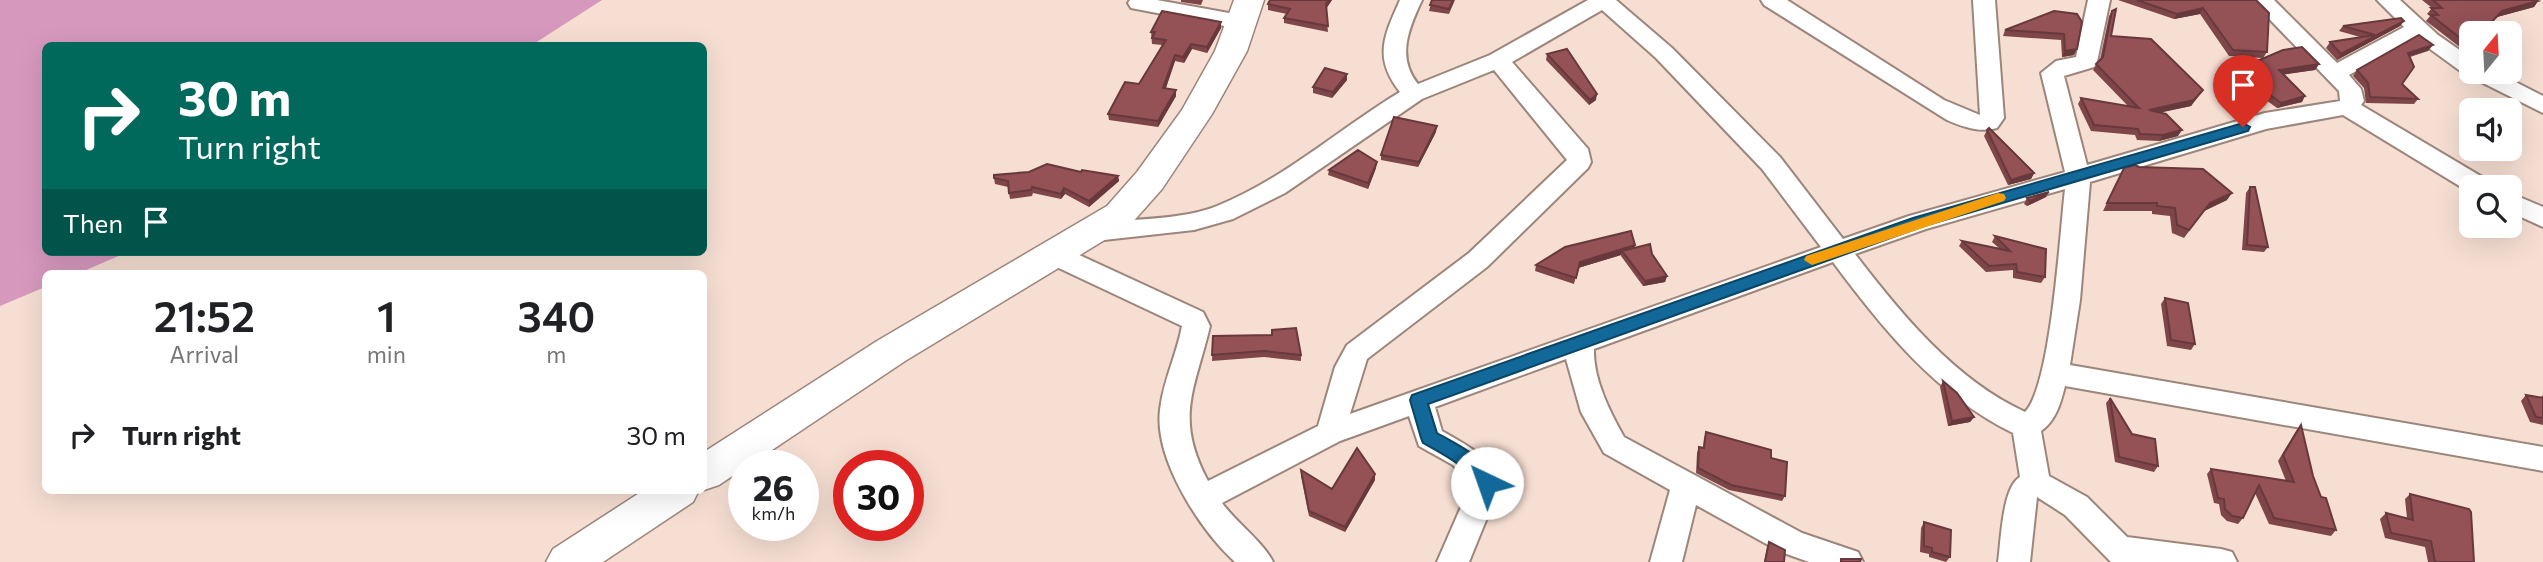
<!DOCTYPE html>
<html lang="en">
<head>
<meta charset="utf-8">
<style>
	:root { --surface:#fff; --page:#f2f2f2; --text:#202124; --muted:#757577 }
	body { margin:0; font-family:Commissioner,sans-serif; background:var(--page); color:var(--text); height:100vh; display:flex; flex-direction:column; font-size:26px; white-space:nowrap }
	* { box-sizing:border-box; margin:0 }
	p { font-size:23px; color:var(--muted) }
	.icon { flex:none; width:38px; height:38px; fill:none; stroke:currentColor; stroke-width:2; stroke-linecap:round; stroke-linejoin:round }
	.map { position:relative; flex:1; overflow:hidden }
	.panel { position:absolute; left:42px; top:270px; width:665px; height:224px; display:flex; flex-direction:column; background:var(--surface); border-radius:10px; box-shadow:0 7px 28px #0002 }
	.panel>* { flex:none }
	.top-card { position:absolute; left:42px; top:42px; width:665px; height:214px; border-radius:10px; box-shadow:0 7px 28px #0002; background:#00695c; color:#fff; overflow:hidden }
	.needle { width:46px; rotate:18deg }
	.tools { position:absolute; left:2459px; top:21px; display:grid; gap:14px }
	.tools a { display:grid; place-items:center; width:63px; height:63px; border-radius:10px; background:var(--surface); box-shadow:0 7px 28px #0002; font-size:35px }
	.speed { position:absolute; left:728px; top:450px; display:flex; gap:14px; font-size:35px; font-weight:700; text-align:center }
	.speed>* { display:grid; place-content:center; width:91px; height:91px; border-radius:50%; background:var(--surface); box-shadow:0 7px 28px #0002; line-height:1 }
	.speed small { font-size:18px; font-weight:400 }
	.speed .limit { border:10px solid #d22; background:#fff; color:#111 }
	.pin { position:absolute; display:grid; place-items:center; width:60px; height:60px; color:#fff; margin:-72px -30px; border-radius:50% 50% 50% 0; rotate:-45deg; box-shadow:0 0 7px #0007 }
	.pin .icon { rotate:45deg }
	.me { position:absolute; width:77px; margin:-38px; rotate:318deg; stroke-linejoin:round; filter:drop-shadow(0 0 5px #0008) }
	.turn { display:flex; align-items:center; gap:24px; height:147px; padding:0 21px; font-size:32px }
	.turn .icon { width:91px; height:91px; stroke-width:2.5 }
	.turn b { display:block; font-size:49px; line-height:60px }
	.then { display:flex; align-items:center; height:66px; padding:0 21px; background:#0003; gap:14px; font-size:26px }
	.eta { display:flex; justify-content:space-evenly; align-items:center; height:119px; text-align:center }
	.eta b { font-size:42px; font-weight:600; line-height:49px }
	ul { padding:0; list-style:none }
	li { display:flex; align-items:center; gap:21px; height:91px; padding:0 21px }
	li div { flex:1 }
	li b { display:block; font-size:26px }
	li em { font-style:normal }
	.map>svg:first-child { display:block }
</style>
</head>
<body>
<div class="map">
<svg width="2543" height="562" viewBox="0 0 2543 562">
	<rect width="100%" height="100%" fill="#f6ded2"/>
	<path fill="#d798be" d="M0,0H602L532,45L46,46V252H128L79,273H46L45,287L0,306Z"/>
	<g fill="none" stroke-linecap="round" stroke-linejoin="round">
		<defs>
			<path id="minor" d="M1130,0H1157L1240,15L1248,17L1251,22L1248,27L1240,29L1131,8L1128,3Z
				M1400,0H1422C1409,28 1396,57 1418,84L1490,55L1588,0H1616L1672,48L1780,157L1843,239L1909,216L2065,172L2041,73L2056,61L2076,57L2088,0H2110L2097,62L2094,67L2064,76L2087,165L2265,113L2340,101L2339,91L2251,0H2274L2337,63L2404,27L2377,0H2400L2438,35L2471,58V72H2496L2543,96V113L2463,73L2415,38L2349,75L2361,89L2364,101L2361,105L2489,181L2492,187H2471V193L2343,115L2266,129L2090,182L2080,300L2070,365L2543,447V471L2065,386C2061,402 2056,421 2041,431L2049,476L2087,497L2127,537L2221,549L2232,552L2237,562H2111L2065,515L2037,497L2030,562H1998C2001,542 2002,487 2020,477L2013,433C1937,396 1882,328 1833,262L1594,349C1593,379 1610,412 1624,437L1802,533L1858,552L1863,562H1809L1781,552L1696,505L1682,562H1650L1670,490L1604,453L1581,412L1566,359L1435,407L1442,431C1465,444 1490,457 1502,481L1469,562H1437L1471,484L1453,465L1419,446L1409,416L1340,441L1222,503C1236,522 1264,543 1273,562H1235C1200,530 1154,459 1160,410C1163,381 1177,354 1182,326L1046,262L1042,255L1046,248L1055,246L1064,248L1203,312L1210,326C1195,389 1174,418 1208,481L1318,426L1335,367L1347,345L1469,253L1567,160L1494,70L1422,99L1285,193L1233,219L1194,230L1095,241L1086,238L1082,232L1086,226L1095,223C1132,219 1183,220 1217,206C1284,179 1339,129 1400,92C1373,58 1384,36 1400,0ZM1602,10L1656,58L1762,169L1821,247L1350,414L1367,359L1487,267L1588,168L1591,162L1588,149L1512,62ZM2065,189C2060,232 2051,386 2025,412C1955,380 1901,314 1855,254L1926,229Z
				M1761,0H1787L1944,100L1980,115L1973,0H1995L2004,118L1997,128C1980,133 1963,127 1947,120L1764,5Z
				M2510,193L2543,207V227L2510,212Z"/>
			<path id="secondary" d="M1234,0H1264L1247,51L1212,114L1162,189L1131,224L905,361L748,466H744V468L719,485L704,490V452L877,341L1107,206L1137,172L1182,110L1215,51Z
				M644,490H699L693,502L603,562H546L553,549Z"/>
		</defs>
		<use href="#minor" stroke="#9c867b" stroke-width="4"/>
		<use href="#secondary" stroke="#9c867b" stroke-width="3"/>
		<use href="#minor" fill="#fff" fill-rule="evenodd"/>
		<use href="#secondary" fill="#fff" fill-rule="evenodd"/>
	</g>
	<path fill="#7f464a" d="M1181,0H1203L1201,5L1181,2Z
		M1270,0H1332L1326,8L1328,32L1284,23V18L1287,14L1268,10V4Z
		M1432,0H1455L1449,14L1429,11Z
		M2118,0H2256L2267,52L2263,58L2229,56L2200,14L2174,19Z
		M2422,0H2535L2538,1L2534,7L2497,17L2471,33V47L2461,48L2426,21L2430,16L2427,14L2432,8Z
		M2112,11L2111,36L2199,95L2191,106L2161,112L2178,136L2159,141L2137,140L2135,135L2091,131L2078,104L2081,98L2128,106L2093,70L2100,60L2109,16Z
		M2404,21L2400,26L2337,60L2326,48L2330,42L2360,37L2339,31L2343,26Z
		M2082,22L2074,55L2062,57L2061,40L2003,36L2005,30Z
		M1221,28L1207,53L1192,49L1184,63L1175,61L1166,88L1176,96L1158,127L1109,120L1108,114L1139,84L1162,45L1152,44L1151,32Z
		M2428,51L2410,57L2402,84L2418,99L2414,104L2366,103L2364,88L2353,76L2357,70Z
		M1547,54L1596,100L1589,105L1546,60Z
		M2319,64L2315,70L2283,74L2302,102L2277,108L2240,81L2234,82L2232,75L2236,70Z
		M1347,74V80L1332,98L1313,93V87Z
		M1987,130L2034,173L2031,179L2008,185L1984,136Z
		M1436,132L1418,167L1381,160V155Z
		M2139,167L2227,200L2204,211L2184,238L2172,233L2170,216L2152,214V211H2103L2124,168Z
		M1376,168L1368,189L1328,175L1329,170Z
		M1081,172L1118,176L1119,181L1089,207L1065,194L1061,199L1033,193L1032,196L1010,199L1008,187L995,184L994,178Z
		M2250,187L2268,247L2264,252L2242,250L2246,193Z
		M2046,197L2027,206L2024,204L2027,198Z
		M1995,236L2045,277L2041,283L2013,278V270L1986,272L1959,246L1962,241L1999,248L1992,242Z
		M1635,245L1634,248L1652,254L1667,276L1665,282L1643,286L1621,256V255L1578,268L1574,284L1535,271L1536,265Z
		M2165,298L2195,344L2191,350L2167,346L2161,304Z
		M1272,330L1301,355V361L1264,357L1212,361L1213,336L1272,335Z
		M1943,381L1974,417L1970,422L1948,426L1940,387Z
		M2526,395L2540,398L2543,395V425L2530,422L2521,401Z
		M2110,398L2132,434L2158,466L2154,472L2115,462L2106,403Z
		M2301,425L2313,476L2321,497L2336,530L2331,536L2269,524L2255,493L2243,518L2238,524L2227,521L2221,515L2219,504L2214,503L2207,474L2211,469L2286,481L2278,461L2296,431Z
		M1706,432L1771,458L1785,496L1782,501L1729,490L1696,473L1697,453L1699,447L1703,448L1704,438Z
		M1301,470L1332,489L1375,480L1345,532L1309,516L1301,476Z
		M2410,494L2473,560L2474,562H2428L2425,547L2385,538L2380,519L2386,513L2407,518L2405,499Z
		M1924,522L1950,557L1946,562L1929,557V554L1920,552L1921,528Z
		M1769,542L1784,562H1764L1767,547Z"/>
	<path fill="#68393c" d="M1329,0H1332L1326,9V4Z
		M2538,1L2534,7L2497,17L2502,11Z
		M2203,8L2200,14L2174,19L2177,14Z
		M2404,21L2400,26L2337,60L2341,54Z
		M1221,22V28L1207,53V47Z
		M1191,44L1192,49L1184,63L1183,57Z
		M2433,45L2428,51L2404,58L2408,53Z
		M2077,49L2074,55L2062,57L2065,51Z
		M1175,55V61L1164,93L1163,88Z
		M2319,64L2315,70L2275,76L2279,70Z
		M1347,74V80L1332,98L1333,92Z
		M2243,75L2240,81L2234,82L2238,76Z
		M1176,90V96L1158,127V121Z
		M2203,90L2191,106L2145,116L2149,110Z
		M1597,94L1596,100L1589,105L1590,100Z
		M2305,96L2302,102L2277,108L2281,103Z
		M1437,126L1436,132L1418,167L1419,162Z
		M2182,130L2178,136L2159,141L2163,135Z
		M1377,162L1376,168L1368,189V183Z
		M2034,173L2031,179L2008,185L2011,180Z
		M1118,176L1119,181L1089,207V201Z
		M1064,188L1065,194L1061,199V194Z
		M2049,192L2046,197L2027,206L2030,201Z
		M2232,193L2227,200L2204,211L2184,238L2210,203Z
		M1635,245L1634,251H1622L1621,255L1578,268L1580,262Z
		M1667,276L1665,282L1643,286L1645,281Z
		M1974,417L1970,422L1948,426L1952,421Z
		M1375,474V480L1345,532V527Z"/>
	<path fill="#945156" stroke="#68393c" stroke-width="2" d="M1270,0H1329L1326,4L1328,26L1284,18L1290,9L1268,4Z
		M1432,0H1453L1449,9L1430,5Z
		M2137,0H2256L2269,13L2267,52L2233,50L2203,8L2177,14Z
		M2433,0H2535L2538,1L2502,11L2487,27L2490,33H2471V42H2465L2431,15H2438L2431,8H2442Z
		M2116,9L2111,36L2151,39L2203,90L2194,100L2149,110L2166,114L2182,130L2163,135L2140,134L2138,129L2094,125L2081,98L2139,108L2096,64L2103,57L2112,11Z
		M1162,11L1221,22L1207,47L1191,44L1183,57L1175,55L1163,88L1176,90L1158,121L1108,114L1125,82L1139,84L1166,40L1152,38L1155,32H1151Z
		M2054,11L2077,14L2082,22L2077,49L2065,51L2064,34L2005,30Z
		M2401,18L2404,21L2341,54L2330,42L2375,35L2343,26Z
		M2419,35L2433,45L2408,53L2414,67L2402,84L2418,99L2370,97L2368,83L2357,70Z
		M2302,47L2319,64L2279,70L2305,96L2281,103L2243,75L2238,76L2236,70L2283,50Z
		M1567,49L1597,94L1590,100L1547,54Z
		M1325,68L1347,74L1333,92L1313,87Z
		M1394,117L1437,126L1419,162L1381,155Z
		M1989,128L2034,173L2011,180L1987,130Z
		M1358,150L1377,162L1368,183L1329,170Z
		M1047,164L1081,172L1082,170L1118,176L1089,201L1064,188L1061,194L1032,187L1031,190L1009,193L1008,181L994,178V175L1029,172Z
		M2135,165L2139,167L2203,169L2232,193L2210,203L2189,230L2177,225L2175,208L2157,206V203H2107L2124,168Z
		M2250,187H2255L2268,247L2247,245Z
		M2049,192L2030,201L2027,198Z
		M1631,231L1635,245L1580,262L1576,278L1536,265L1565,247Z
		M1995,236L2046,249L2045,277L2017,272L2016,264L1989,266L1962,241L2010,251Z
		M1650,244L1652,254L1667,276L1645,281L1622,251Z
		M2165,298L2188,303L2195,344L2171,340Z
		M1296,328L1301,355L1264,351L1212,355L1213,336L1272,335V330Z
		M1943,381L1957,393L1974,417L1952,421Z
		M2526,395L2543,398V418L2536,417Z
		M2110,398L2132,434L2155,439L2158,466L2119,457Z
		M2301,425L2313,476L2321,497L2326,498L2336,530L2274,518L2259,485L2243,518L2232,516L2225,509L2224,499L2218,498L2211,469L2294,482L2283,455Z
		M1706,432L1771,450V458L1787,462L1785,496L1731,485L1698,468L1699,447L1704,448Z
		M1357,448L1375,474L1345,527L1309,511L1301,470L1332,489Z
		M2410,494L2469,509L2471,512L2474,562H2435L2431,541L2391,533L2386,513L2413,520Z
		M1924,522L1951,530L1950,557L1932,552V548L1924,546Z
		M1769,542L1785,550L1784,562H1765Z
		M1841,559H1861L1860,562H1841Z"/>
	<path fill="#126898" stroke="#0c4463" stroke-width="2" d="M2243,123L2250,127L2248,131L1924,226L1428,404L1437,433C1456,444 1491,460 1496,483L1493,488L1487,491L1480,488C1469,467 1444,455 1423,443L1421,438L1410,400L1412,395L1913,218Z"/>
	<path fill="#f59e0b" d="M1998,193L2004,194L2006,198L2004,201L1812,265L1804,260L1806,256Z"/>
</svg>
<div class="tools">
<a><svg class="needle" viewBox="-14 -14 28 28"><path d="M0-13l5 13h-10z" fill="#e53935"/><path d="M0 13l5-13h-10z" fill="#757577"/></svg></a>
<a><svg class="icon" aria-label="sound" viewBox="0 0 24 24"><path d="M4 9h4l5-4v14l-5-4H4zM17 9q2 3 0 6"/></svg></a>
<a><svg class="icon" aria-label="search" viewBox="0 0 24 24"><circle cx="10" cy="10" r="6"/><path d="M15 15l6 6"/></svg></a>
</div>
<div class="speed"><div>26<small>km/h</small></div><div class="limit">30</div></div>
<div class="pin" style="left:2243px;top:127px;background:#d93025"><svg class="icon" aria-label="arrive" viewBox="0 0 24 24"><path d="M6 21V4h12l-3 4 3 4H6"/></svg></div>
<svg class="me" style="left:1487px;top:483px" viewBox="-20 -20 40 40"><circle r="19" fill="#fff"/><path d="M0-13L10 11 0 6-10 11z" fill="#126898"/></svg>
<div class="top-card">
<div class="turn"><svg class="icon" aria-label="right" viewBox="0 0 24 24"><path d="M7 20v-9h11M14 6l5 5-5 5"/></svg><div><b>30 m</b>Turn right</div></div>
<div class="then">Then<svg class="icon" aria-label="arrive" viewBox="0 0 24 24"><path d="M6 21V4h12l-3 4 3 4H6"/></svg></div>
</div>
<section class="panel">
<div class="eta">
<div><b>21:52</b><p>Arrival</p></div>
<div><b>1</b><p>min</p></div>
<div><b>340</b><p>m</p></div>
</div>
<ul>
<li><svg class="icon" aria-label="right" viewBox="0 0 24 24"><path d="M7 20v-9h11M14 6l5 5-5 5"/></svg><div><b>Turn right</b></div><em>30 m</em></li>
</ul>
</section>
</div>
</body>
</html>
